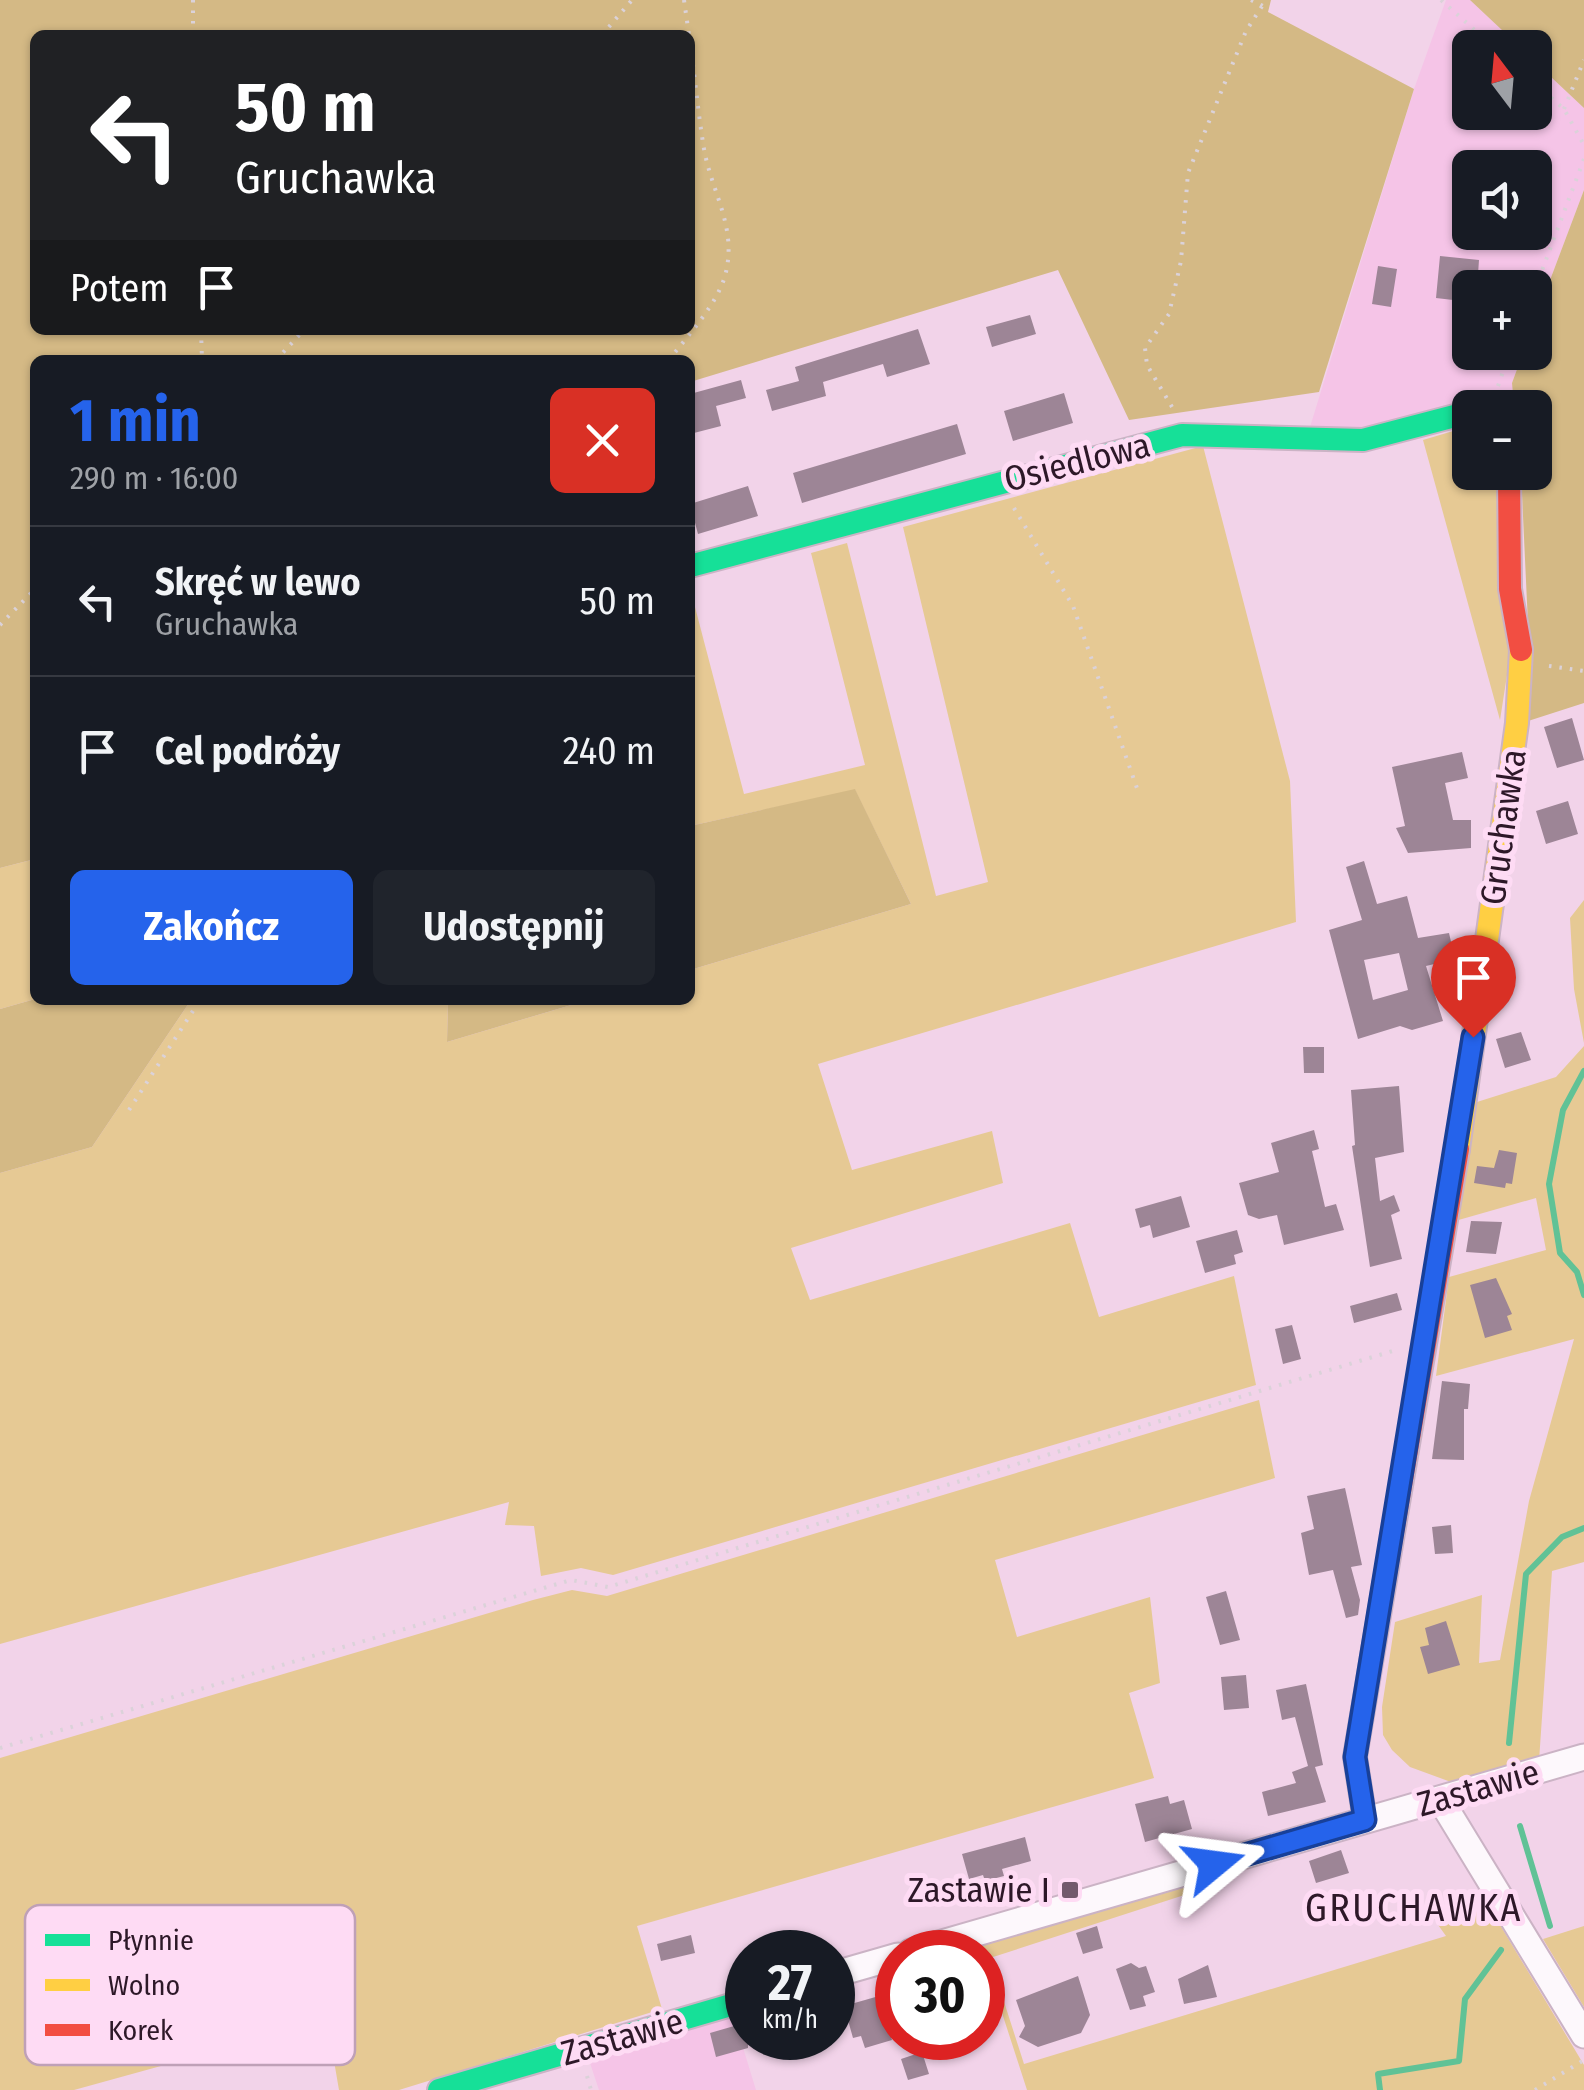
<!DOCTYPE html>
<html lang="pl">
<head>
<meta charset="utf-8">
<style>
	:root { --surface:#171b24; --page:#20242c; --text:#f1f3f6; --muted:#9ea1a6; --line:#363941; --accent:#2563eb }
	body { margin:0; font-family:"Fira Sans Condensed",sans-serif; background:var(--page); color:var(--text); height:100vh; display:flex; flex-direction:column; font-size:38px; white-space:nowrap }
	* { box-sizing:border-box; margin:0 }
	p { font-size:32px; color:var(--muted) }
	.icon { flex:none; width:55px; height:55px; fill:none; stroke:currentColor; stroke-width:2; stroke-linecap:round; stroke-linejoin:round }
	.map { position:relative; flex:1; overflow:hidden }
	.side { position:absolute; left:30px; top:355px; width:665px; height:650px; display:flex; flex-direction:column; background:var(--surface); border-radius:15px; box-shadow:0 2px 8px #0004 }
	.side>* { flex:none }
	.guide { position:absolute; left:30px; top:30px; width:665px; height:305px; border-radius:15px; box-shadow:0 2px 8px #0004; background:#202124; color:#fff; overflow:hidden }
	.needle { width:65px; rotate:344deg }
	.buttons { position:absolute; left:1452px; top:30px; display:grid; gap:20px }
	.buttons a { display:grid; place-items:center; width:100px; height:100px; border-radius:15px; background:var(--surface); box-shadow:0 2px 8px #0004; font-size:50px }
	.speed { position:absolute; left:725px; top:1930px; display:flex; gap:20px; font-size:50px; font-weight:700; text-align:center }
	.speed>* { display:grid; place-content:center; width:130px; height:130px; border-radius:50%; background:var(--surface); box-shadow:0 2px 8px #0004; line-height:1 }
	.speed small { font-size:25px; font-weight:400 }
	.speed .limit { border:15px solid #d22; background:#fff; color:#111 }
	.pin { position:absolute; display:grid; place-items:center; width:85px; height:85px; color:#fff; margin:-102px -42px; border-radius:50% 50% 50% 0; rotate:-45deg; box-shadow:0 0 10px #0007 }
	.pin .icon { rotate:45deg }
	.me { position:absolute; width:110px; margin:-55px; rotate:74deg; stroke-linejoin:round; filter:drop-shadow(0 0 8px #0008) }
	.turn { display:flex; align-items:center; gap:35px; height:210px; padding:0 40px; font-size:45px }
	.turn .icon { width:130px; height:130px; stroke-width:2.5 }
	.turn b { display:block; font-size:70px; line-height:85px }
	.then { display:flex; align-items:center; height:95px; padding:0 40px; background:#0003; gap:20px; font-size:38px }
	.round { display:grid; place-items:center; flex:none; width:105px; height:105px; border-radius:15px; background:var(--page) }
	.overview { display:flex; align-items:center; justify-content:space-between; height:170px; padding:0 40px }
	h1 { font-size:60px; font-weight:700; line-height:75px; color:var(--accent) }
	.cta { display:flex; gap:20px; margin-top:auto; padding:20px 40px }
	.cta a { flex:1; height:115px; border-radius:15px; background:var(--accent); color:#fff; font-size:40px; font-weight:700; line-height:115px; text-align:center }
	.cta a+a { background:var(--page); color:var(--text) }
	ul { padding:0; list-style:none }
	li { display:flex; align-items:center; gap:30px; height:150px; padding:0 40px; border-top:2px solid var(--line) }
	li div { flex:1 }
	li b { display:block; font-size:38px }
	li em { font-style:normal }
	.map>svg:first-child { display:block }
</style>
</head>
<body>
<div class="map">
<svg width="1584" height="2090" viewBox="0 0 1584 2090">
	<rect width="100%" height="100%" fill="#f2d3e9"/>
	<path fill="#f5c4e7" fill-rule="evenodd" d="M1446,0H1470L1520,47L1470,48V112H1535V62L1584,108V190L1535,320V288H1470V352L1523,353L1512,383L1513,394L1365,431L1310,427L1414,89ZM1470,168H1535V232H1470Z
		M733,2015L756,2090H599L589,2060Z"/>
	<path fill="#e6c994" d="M1470,426V472L1497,473L1510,656L1500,720L1423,440Z
		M1203,446L1290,781L1296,922L818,1064L852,1170L992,1131L1003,1183L791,1248L810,1300L1070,1223L1099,1317L1234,1276L1256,1385L613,1575L581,1568L541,1576L534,1526L505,1525L509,1502L0,1644V1173L92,1147L191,1000H448L447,1042L588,1000H690V970L911,904L855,790L690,826V588L744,794L865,765L811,553L847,543L936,896L988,882L903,527Z
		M35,859V999L0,1009V868Z
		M1584,900V1043L1574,989L1570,918Z
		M1584,1046V1562L1552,1571L1539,1761L1451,1782L1410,1767L1392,1750L1383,1735L1382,1707L1395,1622L1482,1595L1479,1663L1500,1660L1529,1501L1574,1339L1436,1376L1449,1277L1546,1250L1536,1198L1455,1221L1477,1102L1556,1077Z
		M1259,1400L1275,1478L995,1560L1017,1637L1150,1597L1160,1683L1129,1693L1154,1778L637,1926L662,2009L399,2090H339L327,2020L74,2090H0V1758L533,1600L572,1590L607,1596Z
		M1209,1874L1206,1888L990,1958L1024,2064L1446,1936L1436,1922L1490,1908L1584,2065V2090H1027L979,1942Z
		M1584,1926V2007L1543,1939Z"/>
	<path fill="#d4b985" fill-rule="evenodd" d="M0,0H1271L1268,12L1414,89L1319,392L1129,420L1058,270L690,382V360H35V859L0,868ZM35,35H690V330H35Z
		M1470,0H1584V108L1535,62V48L1520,47Z
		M1584,190V703L1525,722L1530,667L1521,473L1535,472V408L1514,407L1512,383L1523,353L1535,352V320Z
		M855,789L911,904L690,970V826Z
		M35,999L191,1000L92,1147L0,1173V1009Z
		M448,1000H588L447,1042Z"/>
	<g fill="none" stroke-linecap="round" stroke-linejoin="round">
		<path stroke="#60c296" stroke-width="6" d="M1584,1071L1563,1110L1549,1184L1560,1253L1577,1272L1584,1295
			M1509,1743L1526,1574L1562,1537L1584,1528
			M1520,1826L1550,1926
			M1380,2090L1378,2074L1459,2061L1465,1999L1501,1950"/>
	</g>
	<path fill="#9d8596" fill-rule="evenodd" d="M1440,256L1479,260L1477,288H1470V302L1436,298Z
		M1378,266L1397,269L1391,307L1372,304Z
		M1030,315L1036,334L992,347L986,327Z
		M918,329L930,364L887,377L883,364L823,382L826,396L772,411L766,390L799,381L795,367Z
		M741,380L746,398L716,406L721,426L690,434V394Z
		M1064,393L1073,423L1013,441L1004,411Z
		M957,424L966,454L802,503L793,473Z
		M748,486L758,516L698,534L690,504Z
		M1572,718L1584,760L1557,768L1544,727Z
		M1462,752L1468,778L1445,783L1453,820H1471V848L1408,853L1396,828L1405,826L1392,767Z
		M1568,801L1578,834L1546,844L1536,811Z
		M1364,861L1377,904L1407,896L1418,938L1449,933L1455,959L1426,966L1443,1021L1412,1030L1400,1026L1358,1039L1329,930L1362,920L1346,867ZM1399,953L1408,990L1373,1000L1364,960Z
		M1521,1032L1531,1060L1505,1068L1496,1039Z
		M1303,1047H1324V1073H1304Z
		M1399,1086L1404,1152L1375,1158L1380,1201L1394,1195L1400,1211L1391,1215L1402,1259L1370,1267L1352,1146L1355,1145L1351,1090Z
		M1314,1130L1319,1149L1312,1151L1325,1207L1336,1204L1344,1230L1284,1245L1277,1215L1259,1219L1248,1215L1239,1183L1279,1172L1271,1143Z
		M1499,1150L1517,1153L1512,1184L1506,1183L1505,1188L1474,1183L1477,1166L1494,1168Z
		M1181,1196L1190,1227L1153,1238L1150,1225L1140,1228L1135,1209Z
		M1471,1221L1502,1222L1496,1254L1466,1252Z
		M1237,1230L1243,1252L1234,1255L1236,1264L1205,1273L1196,1241Z
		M1496,1278L1512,1314L1507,1316L1512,1330L1485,1338L1470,1285Z
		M1397,1293L1402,1310L1354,1323L1350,1306Z
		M1292,1325L1301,1359L1283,1364L1275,1329Z
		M1442,1381L1470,1384L1468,1409H1464V1460L1432,1459Z
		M1345,1488L1362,1565L1351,1567L1360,1600L1358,1615L1346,1618L1333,1570L1309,1575L1301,1533L1314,1529L1307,1496Z
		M1451,1525L1453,1553L1435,1554L1432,1527Z
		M1226,1591L1240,1640L1220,1645L1206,1597Z
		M1446,1621L1460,1665L1428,1674L1420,1647L1429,1645L1425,1628Z
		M1246,1675L1249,1708L1224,1710L1221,1677Z
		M1306,1684L1323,1765L1315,1767L1326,1802L1268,1816L1262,1792L1296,1783L1292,1772L1308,1766L1295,1717L1282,1720L1276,1690Z
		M1168,1796L1170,1804L1184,1800L1192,1829L1145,1842L1135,1804Z
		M1025,1837L1031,1861L1002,1869L1004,1876L985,1881L983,1875L969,1879L962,1854Z
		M1341,1850L1349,1873L1316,1883L1309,1861Z
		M1097,1926L1103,1948L1083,1954L1076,1933Z
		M691,1935L695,1953L661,1961L657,1944Z
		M1131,1963L1139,1968L1146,1966L1155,1992L1143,1996L1146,2006L1130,2010L1116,1969Z
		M1208,1965L1217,1997L1184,2004L1178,1979Z
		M1078,1976L1090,2015L1081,2033L1038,2047L1019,2037L1025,2026L1016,2000Z
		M879,1996L892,2040L865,2048L861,2036L853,2038L844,2006Z
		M748,2022V2048L716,2057L710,2033Z
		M922,2052L929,2074L908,2080L901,2059Z"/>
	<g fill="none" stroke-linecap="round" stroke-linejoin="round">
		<defs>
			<path id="street" d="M1487,408H1496
				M1440,1799L1584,2035
				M911,1952L1584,1757
				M832,1975L898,1956"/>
			<path id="fast" d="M690,566L1182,435L1363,440L1470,412
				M439,2090L748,2000"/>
			<path id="slow" d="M1458,1149L1517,723L1521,650"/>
			<path id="jam" d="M1509,472L1510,589L1521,650
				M1365,1820L1355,1757L1458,1149"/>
		</defs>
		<use href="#street" stroke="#cbb3c5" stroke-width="29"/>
		<use href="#fast" stroke="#cbb3c5" stroke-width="26"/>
		<use href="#slow" stroke="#cbb3c5" stroke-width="26"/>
		<use href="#jam" stroke="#cbb3c5" stroke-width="26"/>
		<path stroke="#dbd2d9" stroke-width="4" stroke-dasharray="2.5 8" stroke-linecap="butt" d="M193,0V35
			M684,0L689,35
			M1251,0L1263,6
			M1441,0L1495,48
			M602,35L632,0
			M1535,84L1564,109L1584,145
			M1564,109L1584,60
			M1535,289L1584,159
			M201,330L202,360
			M276,360L304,330
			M669,360C688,335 716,306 725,276C738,228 712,194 704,149C698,113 695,77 690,41
			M1498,386L1510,352
			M1172,407L1147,365L1145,348L1169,314L1181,261L1188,173L1246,31L1266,0
			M1014,508L1073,606L1138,791
			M0,625L35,589
			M1549,666L1584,671
			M129,1110L200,1000
			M0,1748L571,1580L608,1587L1396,1350
			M587,2076L591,2090
			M1535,2090L1584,2060"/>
		<use href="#street" stroke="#fdf8fc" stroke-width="25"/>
		<use href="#fast" stroke="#16e098" stroke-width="22"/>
		<use href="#slow" stroke="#ffcf43" stroke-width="22"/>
		<use href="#jam" stroke="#f24e42" stroke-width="22"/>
	</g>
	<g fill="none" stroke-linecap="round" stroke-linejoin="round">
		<defs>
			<path id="route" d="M1214,1864L1365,1820L1355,1757L1473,1037"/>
		</defs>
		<use href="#route" stroke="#184099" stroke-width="25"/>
		<use href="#route" stroke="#2563eb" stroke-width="18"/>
	</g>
	<rect fill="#72596c" stroke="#fedbf4" stroke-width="4" x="1060" y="1880" width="20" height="20" rx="5"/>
	<g text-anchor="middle" stroke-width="10" stroke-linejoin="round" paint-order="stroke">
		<g font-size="35" fill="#2d1828" stroke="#fedbf4">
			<text transform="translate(1077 462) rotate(-14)" y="12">Osiedlowa</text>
			<text transform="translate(1503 827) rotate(-82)" y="12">Gruchawka</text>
			<text transform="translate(1478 1788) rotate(-16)" y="12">Zastawie</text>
			<text transform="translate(622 2037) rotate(-16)" y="12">Zastawie</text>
		</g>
		<g font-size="35" fill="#2d1828" stroke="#fedbf4" text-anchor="end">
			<text x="1050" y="1902">Zastawie I</text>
		</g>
		<g font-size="38" letter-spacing="2.5" fill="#2d1828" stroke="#fedbf4">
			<text x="1414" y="1921">GRUCHAWKA</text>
		</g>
	</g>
	<rect x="25" y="1905" width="330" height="160" rx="15" fill="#fedbf4" stroke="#bfa0b7" stroke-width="2.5"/>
	<rect x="45" y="1934" width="45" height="12" fill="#16e098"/>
	<rect x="45" y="1979" width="45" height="12" fill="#ffcf43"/>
	<rect x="45" y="2024" width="45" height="12" fill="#f24e42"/>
	<g font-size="28" fill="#2d1828">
		<text x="108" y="1950">Płynnie</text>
		<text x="108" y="1995">Wolno</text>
		<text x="108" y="2040">Korek</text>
	</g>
</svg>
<div class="buttons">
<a><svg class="needle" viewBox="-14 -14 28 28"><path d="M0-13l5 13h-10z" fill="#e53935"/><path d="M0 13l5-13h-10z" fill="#9ea1a6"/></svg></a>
<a><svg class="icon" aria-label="sound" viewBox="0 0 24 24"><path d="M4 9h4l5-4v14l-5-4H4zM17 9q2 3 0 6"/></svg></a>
<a>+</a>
<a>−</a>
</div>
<div class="speed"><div>27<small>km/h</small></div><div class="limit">30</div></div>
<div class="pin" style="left:1473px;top:1037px;background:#d93025"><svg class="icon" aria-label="arrive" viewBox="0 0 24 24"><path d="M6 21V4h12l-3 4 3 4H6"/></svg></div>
<svg class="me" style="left:1214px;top:1864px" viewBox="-20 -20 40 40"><path d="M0-17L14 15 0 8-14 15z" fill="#2563eb" stroke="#fff" stroke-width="4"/></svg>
<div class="guide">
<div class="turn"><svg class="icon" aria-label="left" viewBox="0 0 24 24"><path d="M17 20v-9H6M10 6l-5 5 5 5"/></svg><div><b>50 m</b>Gruchawka</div></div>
<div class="then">Potem<svg class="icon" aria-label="arrive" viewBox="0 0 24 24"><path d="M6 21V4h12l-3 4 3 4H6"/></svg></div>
</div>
<section class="side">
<div class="overview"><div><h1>1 min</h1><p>290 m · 16:00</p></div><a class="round" style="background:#d93025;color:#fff"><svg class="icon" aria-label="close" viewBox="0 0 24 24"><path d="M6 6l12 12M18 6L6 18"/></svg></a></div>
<ul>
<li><svg class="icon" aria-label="left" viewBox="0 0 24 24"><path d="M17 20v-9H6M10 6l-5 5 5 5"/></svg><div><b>Skręć w lewo</b><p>Gruchawka</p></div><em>50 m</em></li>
<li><svg class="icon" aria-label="arrive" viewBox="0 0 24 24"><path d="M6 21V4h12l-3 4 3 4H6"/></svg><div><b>Cel podróży</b></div><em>240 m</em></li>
</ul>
<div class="cta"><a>Zakończ</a><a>Udostępnij</a></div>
</section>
</div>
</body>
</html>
